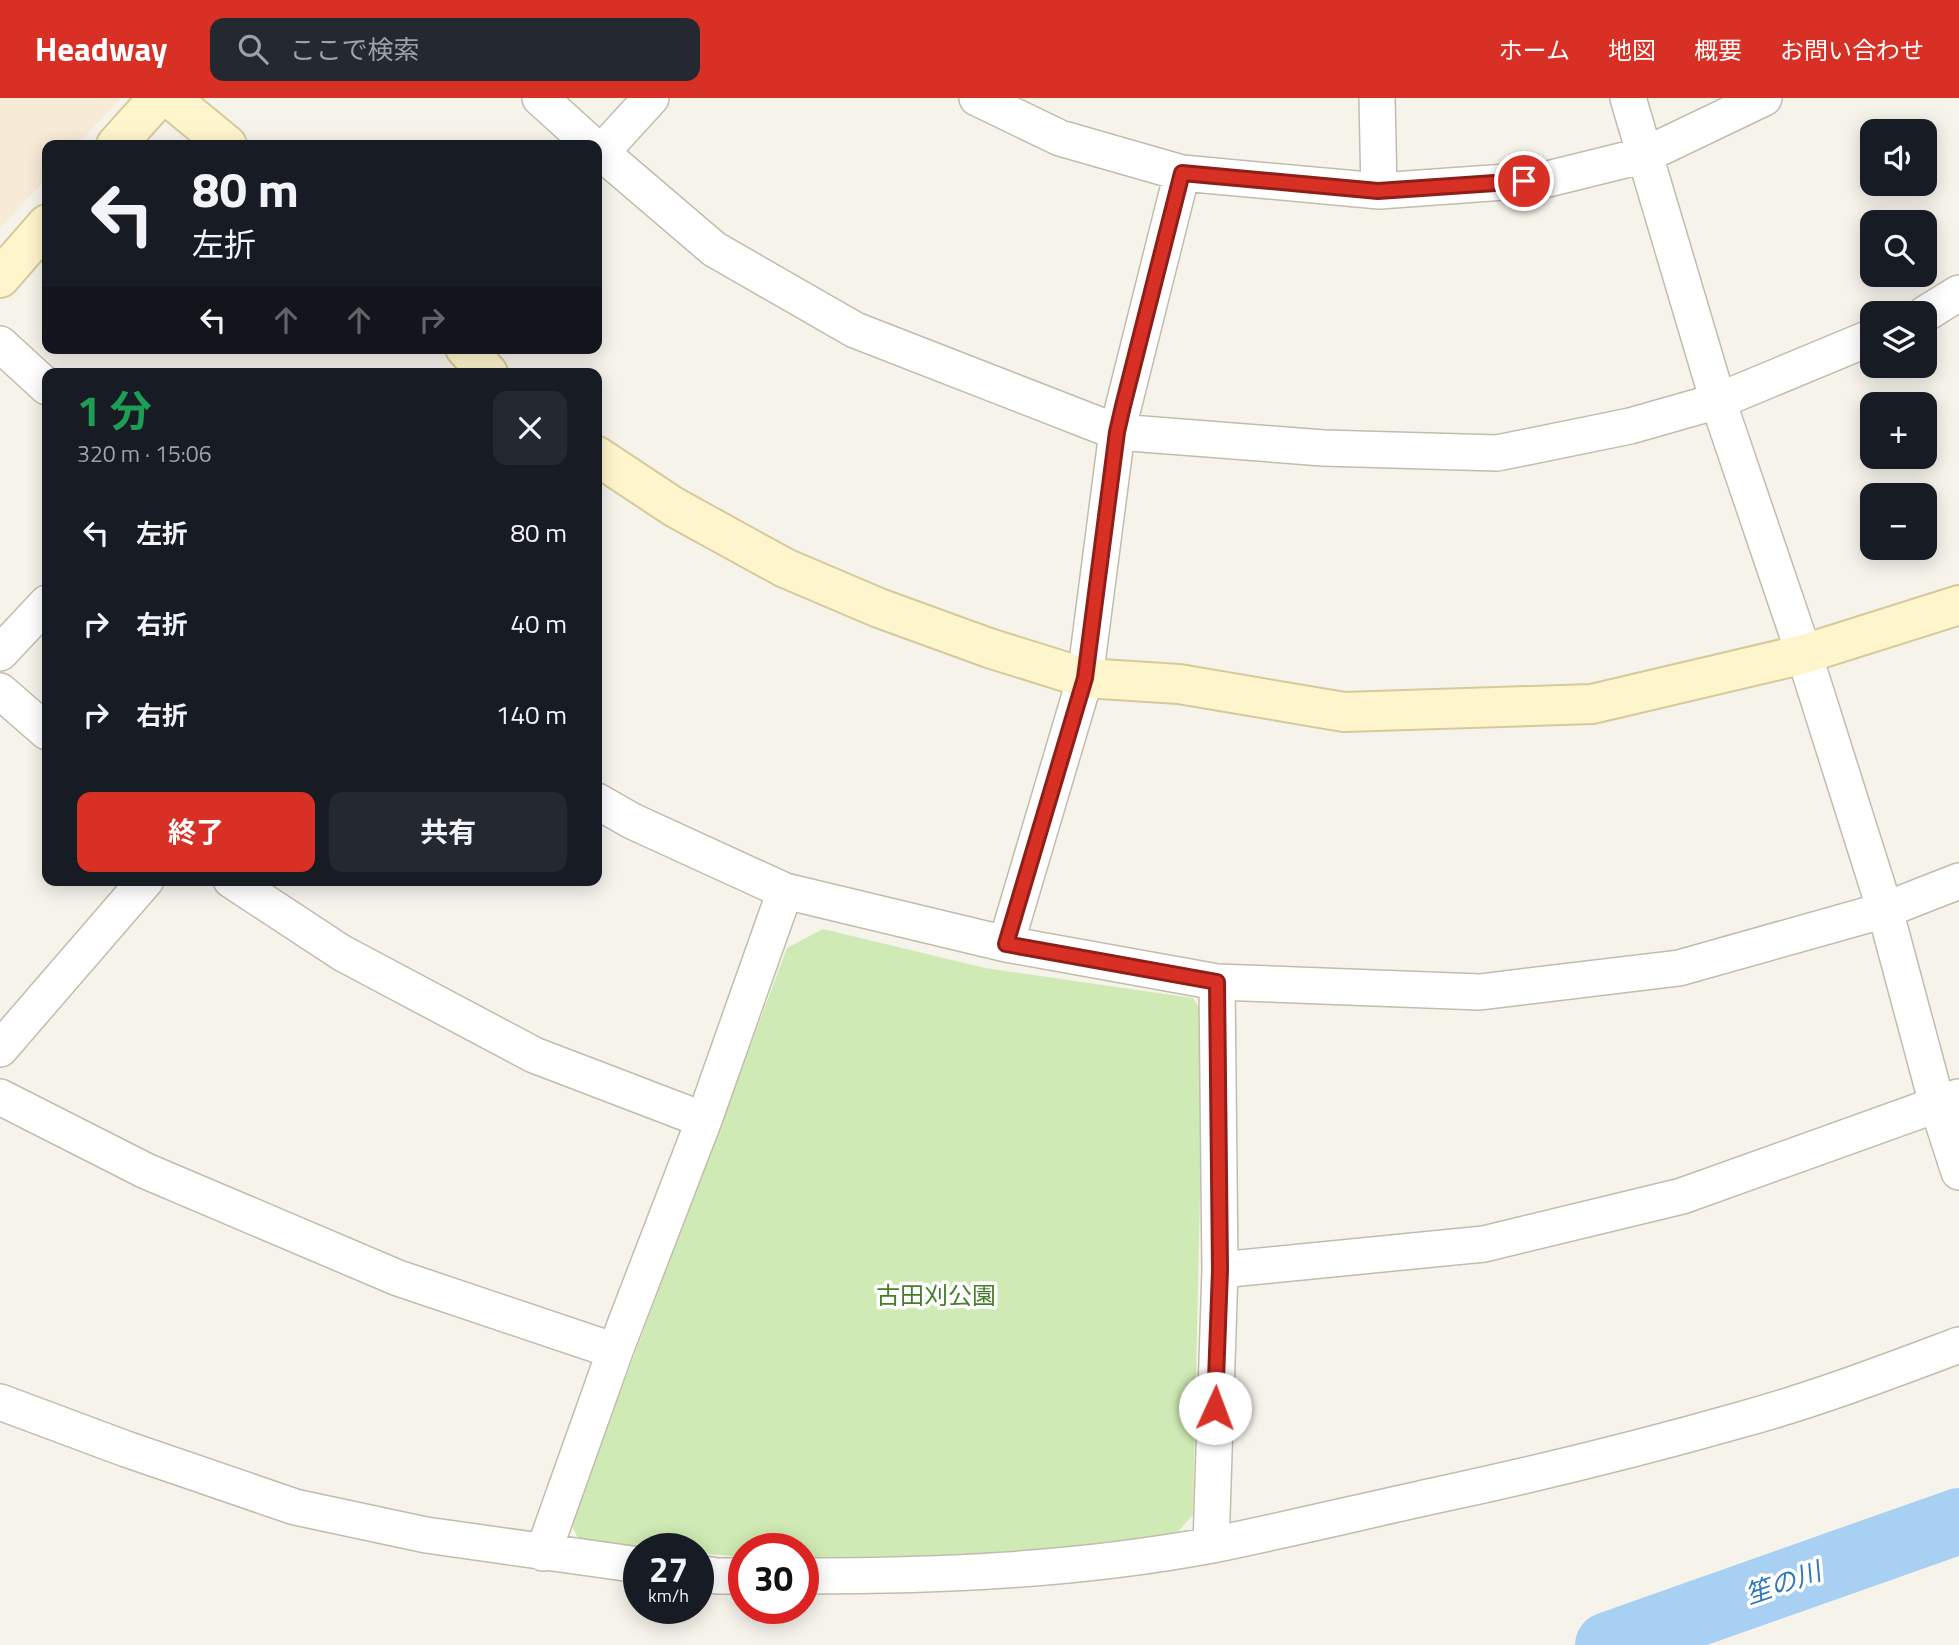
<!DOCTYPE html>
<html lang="ja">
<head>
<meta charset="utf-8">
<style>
	:root { --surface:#171b24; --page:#242831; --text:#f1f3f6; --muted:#9ea1a6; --accent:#d93025 }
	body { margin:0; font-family:"Titillium Web","Noto Sans JP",sans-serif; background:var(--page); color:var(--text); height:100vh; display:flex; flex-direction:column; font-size:26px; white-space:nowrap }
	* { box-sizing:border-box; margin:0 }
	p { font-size:23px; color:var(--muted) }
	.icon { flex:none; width:38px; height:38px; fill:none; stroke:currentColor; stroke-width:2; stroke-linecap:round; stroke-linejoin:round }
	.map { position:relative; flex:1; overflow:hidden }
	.drawer { position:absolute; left:42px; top:270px; width:560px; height:518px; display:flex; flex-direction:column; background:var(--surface); border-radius:14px; box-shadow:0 4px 18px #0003 }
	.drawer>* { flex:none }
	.guide { position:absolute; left:42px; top:42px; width:560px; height:214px; border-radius:14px; box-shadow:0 4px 18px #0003; background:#171b24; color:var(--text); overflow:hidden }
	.fabs { position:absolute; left:1860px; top:21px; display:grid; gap:14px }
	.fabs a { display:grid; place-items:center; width:77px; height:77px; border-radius:14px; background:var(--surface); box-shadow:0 4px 18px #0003; font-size:35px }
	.speed { position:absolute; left:623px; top:1435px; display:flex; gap:14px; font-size:35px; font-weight:700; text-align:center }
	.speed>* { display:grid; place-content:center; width:91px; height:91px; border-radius:50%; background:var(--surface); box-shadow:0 4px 18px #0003; line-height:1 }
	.speed small { font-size:18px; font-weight:400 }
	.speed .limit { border:10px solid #d22; background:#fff; color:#111 }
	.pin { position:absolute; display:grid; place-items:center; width:60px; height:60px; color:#fff; margin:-30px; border:4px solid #fff; border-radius:50%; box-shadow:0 2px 7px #0007 }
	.me { position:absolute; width:77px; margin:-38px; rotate:2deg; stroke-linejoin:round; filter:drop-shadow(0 0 5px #0008) }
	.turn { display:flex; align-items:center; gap:24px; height:147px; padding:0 35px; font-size:32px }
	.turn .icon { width:91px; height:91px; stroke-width:2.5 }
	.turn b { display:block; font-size:49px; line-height:60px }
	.lanes { display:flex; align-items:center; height:66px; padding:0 35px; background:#0003; justify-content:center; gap:35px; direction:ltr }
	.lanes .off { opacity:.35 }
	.round { display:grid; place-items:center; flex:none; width:74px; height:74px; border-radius:14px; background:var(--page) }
	.head { display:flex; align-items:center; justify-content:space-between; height:119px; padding:0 35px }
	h1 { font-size:42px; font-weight:700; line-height:52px; color:#1e9e55 }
	.button { display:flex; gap:14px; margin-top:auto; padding:14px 35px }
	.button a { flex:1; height:80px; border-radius:14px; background:var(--accent); color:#fff; font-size:28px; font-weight:700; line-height:80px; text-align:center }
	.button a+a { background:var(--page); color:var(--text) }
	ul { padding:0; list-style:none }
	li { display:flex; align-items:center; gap:21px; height:91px; padding:0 35px }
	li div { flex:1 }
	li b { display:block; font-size:26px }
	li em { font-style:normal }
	header { display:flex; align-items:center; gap:42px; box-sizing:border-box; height:98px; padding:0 35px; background:var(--accent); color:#fff }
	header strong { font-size:33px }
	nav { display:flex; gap:38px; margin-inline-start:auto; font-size:24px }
	.search { width:490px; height:63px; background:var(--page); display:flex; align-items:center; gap:18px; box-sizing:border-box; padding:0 24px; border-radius:14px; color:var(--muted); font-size:26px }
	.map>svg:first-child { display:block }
</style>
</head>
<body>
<header>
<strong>Headway</strong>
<div class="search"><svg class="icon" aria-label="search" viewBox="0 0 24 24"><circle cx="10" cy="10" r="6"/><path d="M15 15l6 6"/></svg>ここで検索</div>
<nav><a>ホーム</a><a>地図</a><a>概要</a><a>お問い合わせ</a></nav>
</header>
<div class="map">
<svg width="1959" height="1547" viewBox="0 0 1959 1547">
	<rect width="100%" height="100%" fill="#f6f3eb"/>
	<path fill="#f7ebd7" d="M0,0H121L77,47H47V80L0,130Z"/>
	<path fill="#cfeab4" d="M823,831L985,870L1193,900L1204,918L1193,1417L1176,1436L1001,1460L803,1463V1451H744V1459L698,1455V1451H655L580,1444L571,1426L787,850Z"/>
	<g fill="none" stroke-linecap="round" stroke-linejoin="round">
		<path stroke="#a8d0f2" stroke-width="66" d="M1608,1547L1959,1423"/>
		<defs>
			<path id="street" d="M540,0L592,47
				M977,0L1060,40L1182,75L1379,93L1548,81L1645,57L1764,0
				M1377,0L1379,93
				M1628,0L1718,303L1804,556L1885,812L1937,1006L1959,1074
				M597,51L714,151L855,232L1117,334L1323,350L1497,355L1630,328L1718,303L1872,239
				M597,59L651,0
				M1925,216L1959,195
				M0,246L47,289
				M0,555L47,505
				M0,593L47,634
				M597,703L632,723L785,793L1006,846L1217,884L1480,894L1679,870L1885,812L1959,783
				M231,782L342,855L534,957L704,1022
				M1006,846L1085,580L1117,334L1182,75
				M0,951L146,782
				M0,999L146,1073L398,1180L615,1253
				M1220,1172L1484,1146L1682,1098L1958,999
				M0,1304L126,1351L295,1409L426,1437L639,1467
				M1211,1447L1220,1172L1217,884
				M543,1455L615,1253L704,1022L785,793
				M698,1475L717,1478H744
				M803,1478C940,1478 1077,1472 1212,1447C1286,1432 1360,1414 1433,1398C1536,1376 1638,1351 1740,1322C1814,1302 1887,1274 1959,1247"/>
			<path id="secondary" d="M170,0L227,47
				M116,47L158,0
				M0,180L47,126
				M465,250L488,275
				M597,358L674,409L785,470L879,510L989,550L1085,580L1179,586L1344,614L1592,606L1804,556L1959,507"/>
		</defs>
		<use href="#street" stroke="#c2bcad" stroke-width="38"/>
		<use href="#secondary" stroke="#d6c99b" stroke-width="42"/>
		<use href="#street" stroke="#fff" stroke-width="35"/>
		<use href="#secondary" stroke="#fff5cc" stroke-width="38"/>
	</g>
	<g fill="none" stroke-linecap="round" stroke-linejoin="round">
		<defs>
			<path id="route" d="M1215,1310L1220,1172L1217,884L1006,846L1085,580L1117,334L1123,308L1182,75L1378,93L1524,83"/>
		</defs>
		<use href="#route" stroke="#8d1f18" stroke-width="18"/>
		<use href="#route" stroke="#d93025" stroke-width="12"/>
	</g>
	<g text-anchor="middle" stroke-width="7" stroke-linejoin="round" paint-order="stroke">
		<g font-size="24" fill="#457e2a" stroke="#fff">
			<text x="936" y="1206">古田刈公園</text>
		</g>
		<g font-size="26" font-style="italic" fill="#2f77b9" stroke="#fff">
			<text transform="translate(1783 1485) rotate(-19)" y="9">笙の川</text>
		</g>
	</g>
</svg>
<div class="fabs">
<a><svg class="icon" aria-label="sound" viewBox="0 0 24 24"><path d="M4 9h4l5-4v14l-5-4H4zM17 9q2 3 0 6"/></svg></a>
<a><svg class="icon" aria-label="search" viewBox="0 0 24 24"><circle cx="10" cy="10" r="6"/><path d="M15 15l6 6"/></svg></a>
<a><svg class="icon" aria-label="layers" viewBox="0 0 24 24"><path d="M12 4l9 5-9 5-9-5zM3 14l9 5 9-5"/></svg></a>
<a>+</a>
<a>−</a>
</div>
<div class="speed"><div>27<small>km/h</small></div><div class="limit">30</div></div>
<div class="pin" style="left:1524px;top:83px;background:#d93025"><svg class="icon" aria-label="arrive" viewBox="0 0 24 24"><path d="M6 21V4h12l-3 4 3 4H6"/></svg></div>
<svg class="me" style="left:1215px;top:1310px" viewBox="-20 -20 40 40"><circle r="19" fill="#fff"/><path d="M0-13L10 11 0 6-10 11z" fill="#d93025"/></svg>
<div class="guide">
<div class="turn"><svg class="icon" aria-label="left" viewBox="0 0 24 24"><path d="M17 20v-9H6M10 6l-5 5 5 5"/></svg><div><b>80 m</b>左折</div></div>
<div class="lanes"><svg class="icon" aria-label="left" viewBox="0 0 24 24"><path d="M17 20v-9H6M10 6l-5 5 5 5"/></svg><svg class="icon off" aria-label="ahead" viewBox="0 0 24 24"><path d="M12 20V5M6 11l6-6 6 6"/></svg><svg class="icon off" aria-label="ahead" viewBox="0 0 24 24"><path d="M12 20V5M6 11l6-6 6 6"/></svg><svg class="icon off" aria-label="right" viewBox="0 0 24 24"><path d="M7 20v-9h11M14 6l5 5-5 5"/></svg></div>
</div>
<section class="drawer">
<div class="head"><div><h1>1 分</h1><p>320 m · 15:06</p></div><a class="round"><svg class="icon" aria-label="close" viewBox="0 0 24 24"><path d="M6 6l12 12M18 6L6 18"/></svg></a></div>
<ul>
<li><svg class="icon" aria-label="left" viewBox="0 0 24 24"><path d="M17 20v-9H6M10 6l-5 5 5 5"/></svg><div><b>左折</b></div><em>80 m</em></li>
<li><svg class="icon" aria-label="right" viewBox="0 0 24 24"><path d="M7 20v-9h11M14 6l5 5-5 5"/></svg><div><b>右折</b></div><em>40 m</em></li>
<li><svg class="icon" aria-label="right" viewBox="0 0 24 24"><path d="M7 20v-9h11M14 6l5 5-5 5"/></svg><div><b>右折</b></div><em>140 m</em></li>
</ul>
<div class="button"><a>終了</a><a>共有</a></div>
</section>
</div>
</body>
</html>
